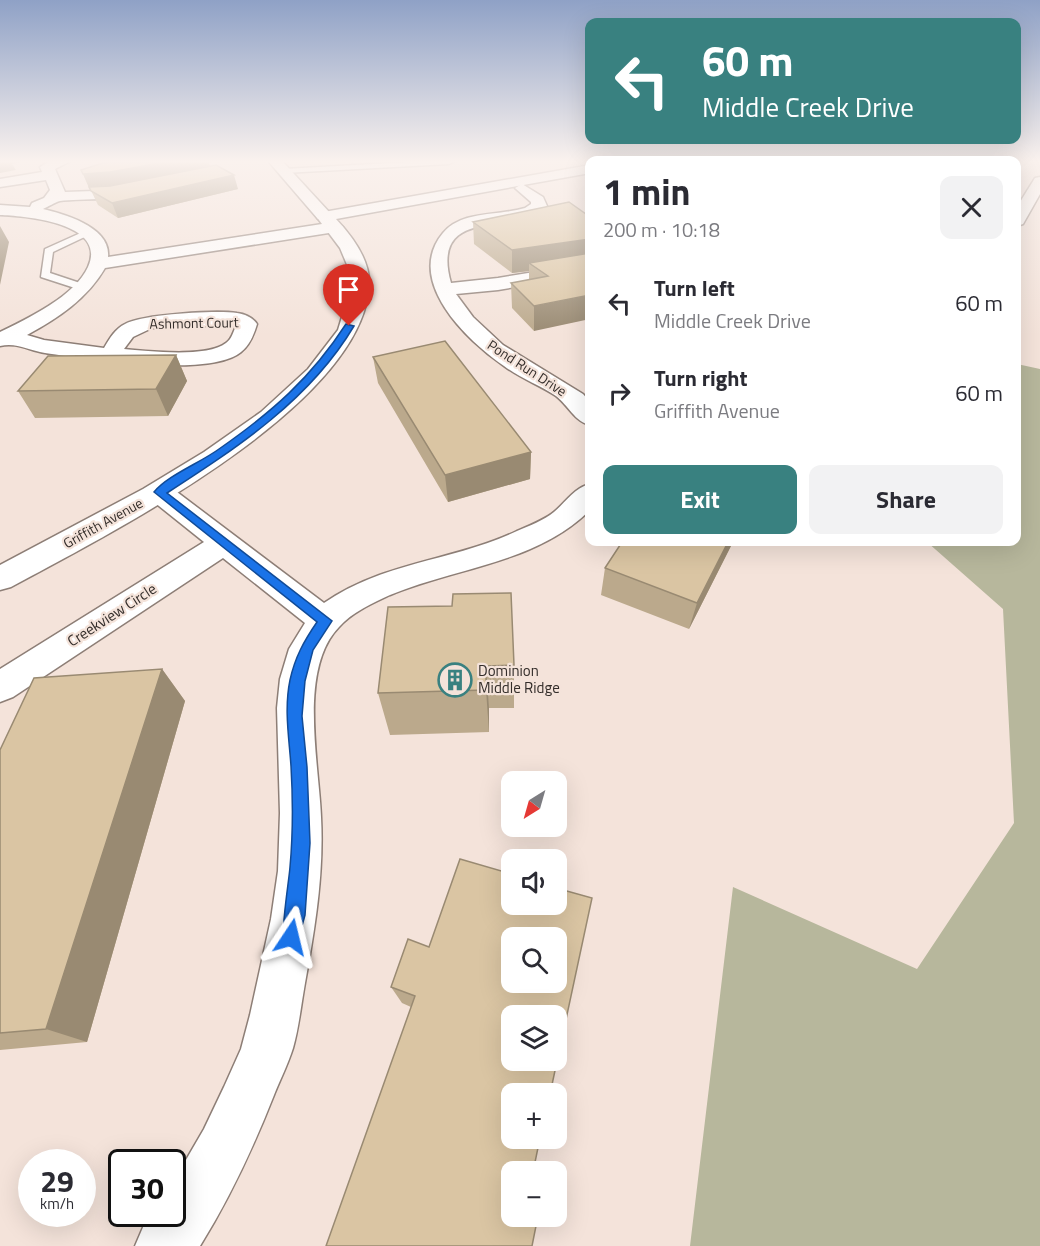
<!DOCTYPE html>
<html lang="en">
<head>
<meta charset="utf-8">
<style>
	:root { --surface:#fff; --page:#f2f2f3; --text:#2b2b33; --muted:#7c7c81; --accent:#398180 }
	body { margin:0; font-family:"Titillium Web",sans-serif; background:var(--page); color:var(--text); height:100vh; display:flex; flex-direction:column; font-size:22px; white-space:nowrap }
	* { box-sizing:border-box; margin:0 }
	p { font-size:20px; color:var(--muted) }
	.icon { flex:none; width:33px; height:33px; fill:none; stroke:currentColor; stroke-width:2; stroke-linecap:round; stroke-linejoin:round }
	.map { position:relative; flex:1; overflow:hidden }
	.side { position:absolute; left:585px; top:156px; width:436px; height:390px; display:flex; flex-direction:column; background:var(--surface); border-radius:12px; box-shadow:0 6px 24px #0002 }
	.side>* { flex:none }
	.banner { position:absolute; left:585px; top:18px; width:436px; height:126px; border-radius:12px; box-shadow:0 6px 24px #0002; background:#398180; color:#fff; overflow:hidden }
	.needle { width:39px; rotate:217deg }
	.controls { position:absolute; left:501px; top:771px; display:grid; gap:12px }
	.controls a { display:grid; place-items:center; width:66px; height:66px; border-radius:12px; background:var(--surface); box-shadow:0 6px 24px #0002; font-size:30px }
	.speed { position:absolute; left:18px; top:1149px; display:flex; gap:12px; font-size:30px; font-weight:700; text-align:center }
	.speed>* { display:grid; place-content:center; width:78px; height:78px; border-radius:50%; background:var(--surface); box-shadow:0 6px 24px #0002; line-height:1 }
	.speed small { font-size:15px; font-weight:400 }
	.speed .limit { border:3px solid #111; border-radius:9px; background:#fff; color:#111 }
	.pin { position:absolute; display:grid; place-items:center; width:51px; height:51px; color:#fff; margin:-62px -26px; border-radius:50% 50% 50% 0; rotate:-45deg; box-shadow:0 0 6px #0007 }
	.pin .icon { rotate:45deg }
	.me { position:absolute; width:66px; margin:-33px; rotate:10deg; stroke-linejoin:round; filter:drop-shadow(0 0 4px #0008) }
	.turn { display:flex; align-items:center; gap:21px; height:126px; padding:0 18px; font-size:27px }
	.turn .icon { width:78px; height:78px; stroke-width:2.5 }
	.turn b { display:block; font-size:42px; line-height:51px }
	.round { display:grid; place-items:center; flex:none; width:63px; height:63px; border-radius:12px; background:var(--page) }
	.head { display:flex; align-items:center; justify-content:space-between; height:102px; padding:0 18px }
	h1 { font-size:36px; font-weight:700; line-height:45px }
	.primary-button { display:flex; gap:12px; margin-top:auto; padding:12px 18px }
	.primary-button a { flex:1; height:69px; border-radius:12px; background:var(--accent); color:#fff; font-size:24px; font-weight:700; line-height:69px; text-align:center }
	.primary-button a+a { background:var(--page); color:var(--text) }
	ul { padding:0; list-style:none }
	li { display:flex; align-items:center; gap:18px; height:90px; padding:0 18px }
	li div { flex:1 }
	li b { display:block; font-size:22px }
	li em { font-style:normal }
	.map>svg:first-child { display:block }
</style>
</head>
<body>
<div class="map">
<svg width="1040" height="1246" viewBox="0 0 1040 1246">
	<rect width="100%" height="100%" fill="#f4e3da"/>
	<path fill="#b7b79c" d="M1017,364L1040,369V1246H690L733,887L917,969L1014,823L1003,609L927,542H1017Z"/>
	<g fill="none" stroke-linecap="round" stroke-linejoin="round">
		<defs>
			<path id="service" d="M408,162H453L449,164L284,173L280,171L284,169Z
				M85,231L93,233L53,252L50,273L86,285V289H78L41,277L45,249Z"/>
			<path id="minor" d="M48,162H69L55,169L65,192L94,191L138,185L145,189C133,202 78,198 60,201C55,202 48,207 43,209C64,214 111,227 108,257L335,222L343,227L335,232L105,268C87,299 58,318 27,335L44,340L104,348C110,338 115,329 125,324C143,314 217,310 237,313C245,314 253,318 257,324C254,334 250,345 241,352C210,378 85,359 45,353C28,350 16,342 0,346V332C27,319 75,296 88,267C108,223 26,216 0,215V205L30,207L32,203L44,198L50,190L46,180L0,187V179L42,172L40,167ZM233,325L236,326C233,332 232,339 226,343C207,358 148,351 124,349L133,337L152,328Z
				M269,162H283L330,213L332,216L330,219H318Z
				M1040,177V194L1023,224L1017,226V207L1035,178Z
				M522,184L543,197L547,206C522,238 428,202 451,283L498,278L590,263V274L498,290L456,294L473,317L503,345L583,394L590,402V425C575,422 568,405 556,396C539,385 520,378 504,366C466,340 404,280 443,233C462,210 499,216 525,208L531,204V202L515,188Z
				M159,483L169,486L324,603C385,561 454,561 517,531C529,526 544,520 554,512C566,502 574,488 590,484V510C537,563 457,567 390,595C373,603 352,612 339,627C298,669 319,763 321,817C324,873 315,928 305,983C301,1005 299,1027 293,1048C288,1064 280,1080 274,1095C253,1148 230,1198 200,1246H135L144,1225L153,1214H172V1184L204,1129L224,1087L241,1049L250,1015L271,919L278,871L280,813L277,708L280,679L289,649L305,623L223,558L13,697L0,702V669L204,542L149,498L145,492L149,486Z"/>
			<path id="tertiary" d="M590,165V173L336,219C352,236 371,261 369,286C362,407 107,535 11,587L0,590V565L143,489L204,452L261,412L308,369L338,330L351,287L348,267L340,248L316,216L318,213Z"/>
		</defs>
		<use href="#service" stroke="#8d7e76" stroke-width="3"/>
		<use href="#minor" stroke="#8d7e76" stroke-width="3"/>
		<use href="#tertiary" stroke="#8d7e76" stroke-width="3"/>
		<use href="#service" fill="#fff" fill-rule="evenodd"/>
		<use href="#minor" fill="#fff" fill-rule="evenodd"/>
		<use href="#tertiary" fill="#fff" fill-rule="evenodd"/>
	</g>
	<path fill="#bba98c" d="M106,162H208L210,166L203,167V168L238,189L118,218L98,205L81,170Z
		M569,202L534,331L512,308L511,283L529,280V271L512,273L474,244L473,222Z
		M176,355L187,381L168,416L35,418L18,391Z
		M373,357L531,452L530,479L448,502L378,383Z
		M622,542H733L689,629L601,595L605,568Z
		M388,607L514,665V708H489V732L390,735L378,693Z
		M162,669L185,701L87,1042L0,1050V750Z
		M408,939L533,1172L411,1007L402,1003L391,987Z"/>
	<path fill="#998a72" d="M0,162H21L12,164L16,170L0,173Z
		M165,162H208L210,166L203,167L204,170L116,186L89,188L83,174Z
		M234,175L238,189L118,218L112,203Z
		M0,226L9,242L0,285Z
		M590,239V262L529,263V271L512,273V250Z
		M590,295V319L534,331V306Z
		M176,355L187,381L168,416L156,389Z
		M531,452L530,479L448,502L445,475Z
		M728,542H733L689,629L697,603Z
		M486,666L489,708V732L486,690Z
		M162,669L185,701L87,1042L46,1029Z"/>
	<path fill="#dac5a3" stroke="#998a72" stroke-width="1.5" fill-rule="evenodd" d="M106,162H165L110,172L83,174L81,170Z
		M216,165L234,175L112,203L91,191L89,187L110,186Z
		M569,202L590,217V239L512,250L473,222Z
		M590,253V295L534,306L511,283L548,276L529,263Z
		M445,341L531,452L445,475L373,357Z
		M176,355L156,389L18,391L48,356Z
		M622,542H728L697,603L605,568Z
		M511,593L514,665L486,666V690L378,693L388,607L452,606L453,594Z
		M162,669L46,1029L0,1033V750L34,678Z
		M460,859L512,874V904H556V888L592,898L550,1094H512V1138H540L533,1172H512V1216H538L532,1246H326L415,996L391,987L408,939L429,947ZM512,938H556V982H512ZM512,1016H556V1060H512Z"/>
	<linearGradient id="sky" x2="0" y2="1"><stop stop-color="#8fa1c6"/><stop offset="0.48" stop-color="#faf2ee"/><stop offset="1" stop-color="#faf2ee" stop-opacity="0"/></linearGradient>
	<rect width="1040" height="336" fill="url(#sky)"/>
	<path fill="#1a73e8" stroke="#114b97" stroke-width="1.5" d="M346,324L354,326C310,400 238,447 167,493L332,621L313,650L305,681L302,716L307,767L310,843L305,915L297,944L291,947L284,944C280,935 289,881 290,867C293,834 293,800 291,766C289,737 284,709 290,680C295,657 304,641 317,622L154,492C168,475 200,463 219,449C272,412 311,378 346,324Z"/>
	<defs>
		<symbol id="building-ring" viewBox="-11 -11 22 22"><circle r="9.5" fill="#f4e3da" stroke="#398180" stroke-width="1.5"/><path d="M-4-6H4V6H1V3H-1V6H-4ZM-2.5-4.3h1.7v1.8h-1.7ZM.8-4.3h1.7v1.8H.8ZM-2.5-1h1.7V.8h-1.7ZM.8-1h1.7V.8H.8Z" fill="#398180"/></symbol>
	</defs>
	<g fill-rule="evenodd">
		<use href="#building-ring" x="436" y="661" width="38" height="38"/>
	</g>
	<g text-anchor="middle" stroke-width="4.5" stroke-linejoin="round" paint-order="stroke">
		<g font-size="14" fill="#332d2a" stroke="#f4e3da">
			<text transform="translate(194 323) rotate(-1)" y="5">Ashmont Court</text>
			<text transform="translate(527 368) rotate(33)" y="5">Pond Run Drive</text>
			<text transform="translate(103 523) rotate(-29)" y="5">Griffith Avenue</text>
		</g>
		<g font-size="15" fill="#332d2a" stroke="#f4e3da">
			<text transform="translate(112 615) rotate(-33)" y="5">Creekview Circle</text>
		</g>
		<g font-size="15" fill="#332d2a" stroke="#f4e3da" text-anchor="start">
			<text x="478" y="676">Dominion<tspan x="478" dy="17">Middle Ridge</tspan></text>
		</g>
	</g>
</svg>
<div class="controls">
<a><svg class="needle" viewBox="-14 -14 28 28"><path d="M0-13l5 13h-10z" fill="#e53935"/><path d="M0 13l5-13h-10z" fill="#7c7c81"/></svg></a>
<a><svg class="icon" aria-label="sound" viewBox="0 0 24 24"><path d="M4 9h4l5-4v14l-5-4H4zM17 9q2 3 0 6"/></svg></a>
<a><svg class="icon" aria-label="search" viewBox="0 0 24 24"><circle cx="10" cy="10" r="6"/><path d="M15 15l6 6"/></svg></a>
<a><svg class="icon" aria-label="layers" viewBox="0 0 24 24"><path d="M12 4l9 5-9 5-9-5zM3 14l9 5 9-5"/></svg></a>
<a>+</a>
<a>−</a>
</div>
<div class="speed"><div>29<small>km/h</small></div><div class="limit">30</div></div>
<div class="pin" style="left:349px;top:326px;background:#d93025"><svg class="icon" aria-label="arrive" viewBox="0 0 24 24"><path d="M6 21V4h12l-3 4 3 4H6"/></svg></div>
<svg class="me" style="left:291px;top:937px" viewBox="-20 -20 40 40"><path d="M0-17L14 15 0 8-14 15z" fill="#1a73e8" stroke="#fff" stroke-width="4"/></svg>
<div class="banner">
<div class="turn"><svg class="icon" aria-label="left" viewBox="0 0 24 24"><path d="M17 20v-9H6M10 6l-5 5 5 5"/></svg><div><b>60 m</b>Middle Creek Drive</div></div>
</div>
<section class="side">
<div class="head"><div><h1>1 min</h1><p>200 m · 10:18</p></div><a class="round"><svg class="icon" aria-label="close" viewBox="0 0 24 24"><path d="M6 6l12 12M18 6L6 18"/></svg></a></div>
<ul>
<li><svg class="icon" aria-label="left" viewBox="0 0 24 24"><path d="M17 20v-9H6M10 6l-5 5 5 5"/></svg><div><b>Turn left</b><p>Middle Creek Drive</p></div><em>60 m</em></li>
<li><svg class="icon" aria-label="right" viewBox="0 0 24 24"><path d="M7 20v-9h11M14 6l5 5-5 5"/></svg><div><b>Turn right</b><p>Griffith Avenue</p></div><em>60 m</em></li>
</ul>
<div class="primary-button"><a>Exit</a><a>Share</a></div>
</section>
</div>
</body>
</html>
